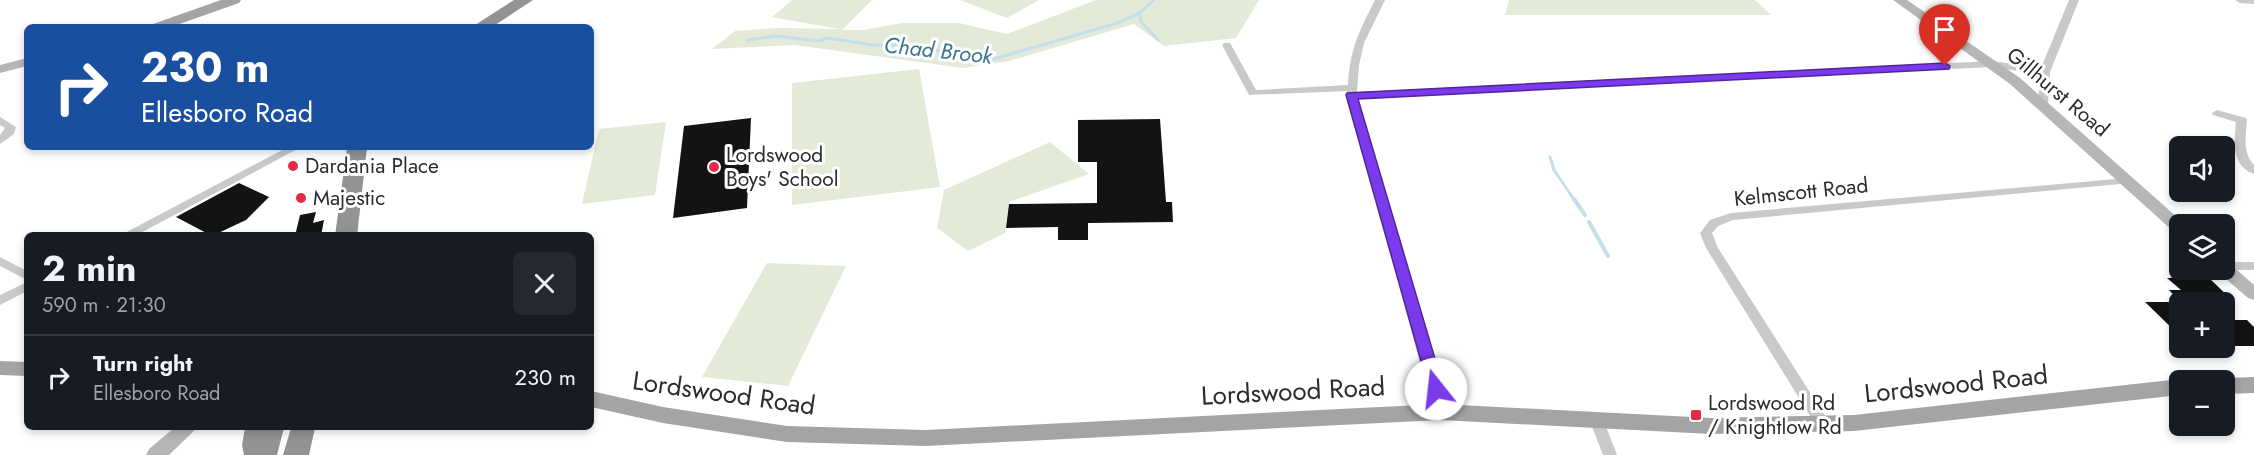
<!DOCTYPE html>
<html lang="en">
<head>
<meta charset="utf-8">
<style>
	:root { --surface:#171b24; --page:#242831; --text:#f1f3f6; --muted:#9ea1a6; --line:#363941 }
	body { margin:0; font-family:Jost,sans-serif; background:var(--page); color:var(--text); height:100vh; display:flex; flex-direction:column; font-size:22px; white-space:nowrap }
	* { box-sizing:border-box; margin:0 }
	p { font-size:20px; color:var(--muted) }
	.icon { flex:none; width:33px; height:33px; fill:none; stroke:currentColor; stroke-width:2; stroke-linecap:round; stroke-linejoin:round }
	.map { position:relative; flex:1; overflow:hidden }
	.drawer { position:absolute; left:24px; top:232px; width:570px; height:198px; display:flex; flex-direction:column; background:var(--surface); border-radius:9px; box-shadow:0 3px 9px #0003 }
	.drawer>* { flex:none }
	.hud { position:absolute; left:24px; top:24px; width:570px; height:126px; border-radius:9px; box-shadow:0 3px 9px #0003; background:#1a4fa0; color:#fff; overflow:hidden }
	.buttons { position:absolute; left:2169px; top:136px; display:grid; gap:12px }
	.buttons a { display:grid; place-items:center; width:66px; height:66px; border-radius:9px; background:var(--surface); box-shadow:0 3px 9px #0003; font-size:30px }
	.pin { position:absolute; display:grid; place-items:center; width:51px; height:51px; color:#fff; margin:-62px -26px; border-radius:50% 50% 50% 0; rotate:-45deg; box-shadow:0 0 6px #0007 }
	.pin .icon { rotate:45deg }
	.me { position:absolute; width:66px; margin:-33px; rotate:344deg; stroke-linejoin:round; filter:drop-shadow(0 0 4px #0008) }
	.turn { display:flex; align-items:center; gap:21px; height:126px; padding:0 18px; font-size:27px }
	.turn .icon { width:78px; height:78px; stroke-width:2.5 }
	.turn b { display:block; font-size:42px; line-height:51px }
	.round { display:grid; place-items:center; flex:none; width:63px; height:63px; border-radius:9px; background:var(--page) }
	.headline { display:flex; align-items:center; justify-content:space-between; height:102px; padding:0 18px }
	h1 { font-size:36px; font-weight:700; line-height:45px }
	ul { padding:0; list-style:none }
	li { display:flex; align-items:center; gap:18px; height:84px; padding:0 18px; border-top:2px solid var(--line) }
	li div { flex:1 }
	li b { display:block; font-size:22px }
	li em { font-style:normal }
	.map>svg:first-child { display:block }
</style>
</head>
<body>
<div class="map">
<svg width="2254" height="455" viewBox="0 0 2254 455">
	<rect width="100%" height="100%" fill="#fff"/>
	<path fill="#e3ead8" d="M792,0H872L842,30H864L902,23H959L1007,34L1096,0H1259L1236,38L1164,46L1134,24L1009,61L963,68L795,45L712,49L735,31L777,28L839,29L772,17Z
		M960,0H1039L1007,18Z
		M1509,0H1755L1771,15H1505Z
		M919,69L940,187L792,205V83Z
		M666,122L655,195L582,204L599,129Z
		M1050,142L1089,174L1009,202L1005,233L968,251L937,228L944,190Z
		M767,263L846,266L788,386L702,377Z"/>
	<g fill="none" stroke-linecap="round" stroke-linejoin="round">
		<path stroke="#c3dfeb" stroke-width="3" d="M1139,13L1141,22L1158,40
			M747,40L776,36L819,41L828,38L872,45H907L990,60L1118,23L1139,13L1154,0
			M1550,157L1554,170L1575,201"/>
		<path stroke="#c3dfeb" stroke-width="4" d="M1574,199L1585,215
			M1589,222L1608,256"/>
	</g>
	<path fill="#131313" d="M751,118L747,208L673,218L684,126Z
		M1160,119L1166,202H1172L1173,222L1088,223V240H1058V227L1006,228L1009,204L1097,203V162H1078V120Z
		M239,183L269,197L246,220L212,236L176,217Z
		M316,212L313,223L324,220L321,236H295L300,215Z
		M2208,277L2232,300H2199L2203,303H2181L2169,290H2181L2167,278Z
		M2145,302H2180V336Z
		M2224,320H2247L2254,327V346H2224Z"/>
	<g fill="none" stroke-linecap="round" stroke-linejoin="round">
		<path fill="#c9c9c9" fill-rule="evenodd" d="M1375,0H1385L1364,43L1359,65L1357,92L1992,61L2041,68L2069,0H2079L2050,72L2048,105L2043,108L2038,105L2040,74L1992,67L1358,98L1447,412L1445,416L1440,417L1435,416L1433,412L1347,91L1249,95L1222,45L1224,43H1230L1256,90L1348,85C1350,48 1359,32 1375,0Z
			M2235,0H2254V4L2240,3Z
			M2217,110L2246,118L2247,120C2246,136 2242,152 2254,165V174C2231,166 2234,141 2236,122L2213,115L2212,113Z
			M0,117L16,127L14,134L0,144V135L5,128L0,125Z
			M288,147H301L135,236H119Z
			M2127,178L2131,179L2133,181L2131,183L1733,220L1718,226L1712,233L1718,248L1827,419L1829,423L1827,427L1822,428L1817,427L1706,248L1700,233L1710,220L1731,213Z
			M0,257L27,271V280L0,266Z
			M2224,262H2254V270H2224Z
			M27,282V291L0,305V295Z
			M1596,414L1601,415L1603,419L1617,455H1603L1589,419L1591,415Z"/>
		<path fill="#b6b6b6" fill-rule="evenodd" d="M1893,0H1907L2020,78L2186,225H2180V233L2174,232L2010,84Z
			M27,58V66L0,73V65Z
			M2224,263L2230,264L2254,285V300L2248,298L2218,272L2217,270H2224Z
			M174,428H197L169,455H146L149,449Z"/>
		<path fill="#a4a4a4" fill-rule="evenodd" d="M221,0H241L239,3L171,27H151L153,24Z
			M0,361L27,362V376L0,375Z
			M2254,377V393L2224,394V381H2216L2224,378Z
			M2180,379L2185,381H2180V395L1854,431L1711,434L1440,420L926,446L787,442L663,423L591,407V391L663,407L787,426L926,430L1440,404L1711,418L1854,415Z"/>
		<path fill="#939393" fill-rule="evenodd" d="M514,0H533L492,27H472Z
			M347,147H367L357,236H335Z
			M245,428H284L277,455H244L242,445Z
			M291,428H315L309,455H283Z"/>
	</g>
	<path fill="#7c3aed" stroke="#51269a" stroke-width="1.5" d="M1945,63L1950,66L1949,69L1358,99L1444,389L1441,393H1430L1346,95L1347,93Z"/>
	<g fill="#e82845" stroke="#fff" stroke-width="2">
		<circle cx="293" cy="166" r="6"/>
		<circle cx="714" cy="167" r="6"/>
		<circle cx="301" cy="198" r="6"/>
		<rect x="1690" y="409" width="12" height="12" rx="3"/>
	</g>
	<g text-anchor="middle" stroke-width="6" stroke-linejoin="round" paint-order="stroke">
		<g font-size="21" fill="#2c2c2c" stroke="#fff">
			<text transform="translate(2058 92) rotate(40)" y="7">Gillhurst Road</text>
			<text transform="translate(1801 192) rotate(-6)" y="7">Kelmscott Road</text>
		</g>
		<g font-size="21" fill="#2c2c2c" stroke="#fff" text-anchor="start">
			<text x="726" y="162">Lordswood<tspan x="726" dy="24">Boys' School</tspan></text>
			<text x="305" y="173">Dardania Place</text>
			<text x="313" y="205">Majestic</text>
			<text x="1708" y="410">Lordswood Rd<tspan x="1708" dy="24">/ Knightlow Rd</tspan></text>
		</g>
		<g font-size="22" font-style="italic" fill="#39748e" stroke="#fff">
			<text transform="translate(938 50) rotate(6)" y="8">Chad Brook</text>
		</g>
		<g font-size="26" fill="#2c2c2c" stroke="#fff">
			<text transform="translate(1956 384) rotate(-6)" y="9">Lordswood Road</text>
			<text transform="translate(1293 391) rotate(-3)" y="9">Lordswood Road</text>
			<text transform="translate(724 393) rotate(8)" y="9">Lordswood Road</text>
		</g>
	</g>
</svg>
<div class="buttons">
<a><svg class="icon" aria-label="sound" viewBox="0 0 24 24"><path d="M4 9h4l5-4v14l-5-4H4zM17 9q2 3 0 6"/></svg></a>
<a><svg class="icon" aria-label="layers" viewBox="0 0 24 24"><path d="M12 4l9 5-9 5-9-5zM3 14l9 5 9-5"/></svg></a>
<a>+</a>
<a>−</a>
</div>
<div class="pin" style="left:1945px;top:66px;background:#d93025"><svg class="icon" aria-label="arrive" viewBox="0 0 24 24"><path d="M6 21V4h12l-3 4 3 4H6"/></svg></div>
<svg class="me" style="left:1436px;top:389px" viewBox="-20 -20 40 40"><circle r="19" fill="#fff"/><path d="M0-13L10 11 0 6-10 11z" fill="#7c3aed"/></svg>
<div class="hud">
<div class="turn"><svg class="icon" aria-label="right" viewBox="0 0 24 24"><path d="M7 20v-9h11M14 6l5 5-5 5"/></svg><div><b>230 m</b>Ellesboro Road</div></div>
</div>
<section class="drawer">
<div class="headline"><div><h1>2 min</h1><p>590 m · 21:30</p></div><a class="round"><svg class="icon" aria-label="close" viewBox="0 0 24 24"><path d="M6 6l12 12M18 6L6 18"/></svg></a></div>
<ul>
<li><svg class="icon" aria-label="right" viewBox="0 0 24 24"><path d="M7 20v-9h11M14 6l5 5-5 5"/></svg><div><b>Turn right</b><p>Ellesboro Road</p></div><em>230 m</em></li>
</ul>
</section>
</div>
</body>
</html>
